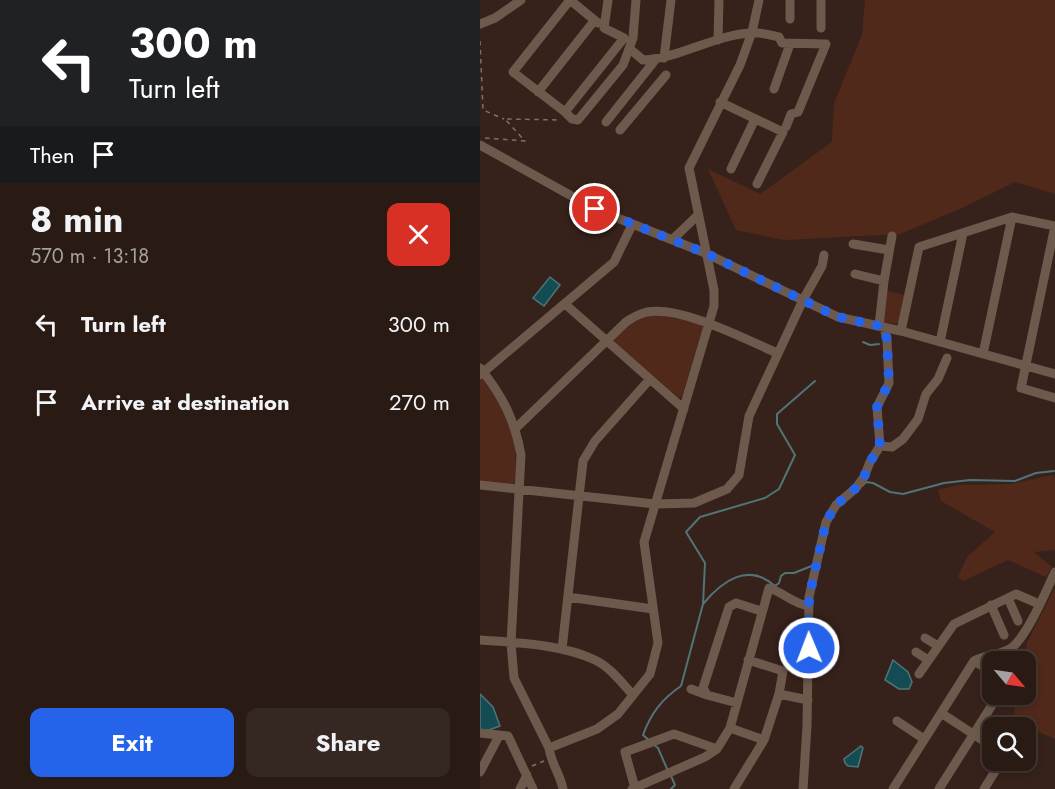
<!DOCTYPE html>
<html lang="en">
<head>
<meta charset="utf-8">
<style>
	:root { --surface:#291a14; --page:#352722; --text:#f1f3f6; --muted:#a5a1a0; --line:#453834; --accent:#2563eb }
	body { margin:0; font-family:Jost,sans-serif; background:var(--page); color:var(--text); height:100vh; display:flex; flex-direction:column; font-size:22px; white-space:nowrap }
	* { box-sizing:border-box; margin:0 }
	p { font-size:20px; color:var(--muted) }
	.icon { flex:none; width:33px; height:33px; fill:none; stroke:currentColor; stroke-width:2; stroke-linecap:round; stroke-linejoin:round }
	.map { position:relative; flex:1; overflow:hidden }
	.drawer { display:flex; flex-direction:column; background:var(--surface); width:480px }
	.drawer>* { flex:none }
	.guide { background:#202124; color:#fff; overflow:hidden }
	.needle { width:39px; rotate:119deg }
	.buttons { position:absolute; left:502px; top:651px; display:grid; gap:12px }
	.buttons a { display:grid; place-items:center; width:54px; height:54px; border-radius:12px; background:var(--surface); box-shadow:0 3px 9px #0003,0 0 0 2px var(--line); font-size:30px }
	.pin { position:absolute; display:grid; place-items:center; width:51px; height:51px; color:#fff; margin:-26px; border:3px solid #fff; border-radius:50%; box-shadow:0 2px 6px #0007 }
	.me { position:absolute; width:66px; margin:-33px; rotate:359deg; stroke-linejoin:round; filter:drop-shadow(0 0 4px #0008) }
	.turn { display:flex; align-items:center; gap:21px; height:126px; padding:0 30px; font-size:27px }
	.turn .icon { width:78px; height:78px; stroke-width:2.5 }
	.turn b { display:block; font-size:42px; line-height:51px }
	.then { display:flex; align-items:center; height:57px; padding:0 30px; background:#0003; gap:12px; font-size:22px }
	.round { display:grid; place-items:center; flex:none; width:63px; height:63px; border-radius:12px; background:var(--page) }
	.headline { display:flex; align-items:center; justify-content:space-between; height:102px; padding:0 30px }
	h1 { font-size:36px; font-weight:700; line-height:45px }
	.primary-button { display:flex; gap:12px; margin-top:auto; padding:12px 30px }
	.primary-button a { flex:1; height:69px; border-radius:12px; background:var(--accent); color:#fff; font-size:24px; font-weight:700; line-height:69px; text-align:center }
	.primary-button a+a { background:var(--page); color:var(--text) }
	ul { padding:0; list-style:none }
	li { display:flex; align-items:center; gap:18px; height:78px; padding:0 30px }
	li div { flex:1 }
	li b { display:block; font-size:22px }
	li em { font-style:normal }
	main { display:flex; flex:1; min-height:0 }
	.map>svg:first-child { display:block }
</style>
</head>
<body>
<main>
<section class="drawer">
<div class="guide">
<div class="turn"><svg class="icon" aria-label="left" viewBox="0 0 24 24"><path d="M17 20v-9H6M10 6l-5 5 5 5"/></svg><div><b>300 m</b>Turn left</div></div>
<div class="then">Then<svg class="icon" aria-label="arrive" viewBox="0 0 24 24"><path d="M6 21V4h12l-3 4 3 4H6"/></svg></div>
</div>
<div class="headline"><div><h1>8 min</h1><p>570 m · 13:18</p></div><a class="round" style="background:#d93025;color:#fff"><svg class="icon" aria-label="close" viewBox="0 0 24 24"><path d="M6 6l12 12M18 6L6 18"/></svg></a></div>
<ul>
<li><svg class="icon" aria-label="left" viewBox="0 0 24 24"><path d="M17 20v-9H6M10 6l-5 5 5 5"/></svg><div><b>Turn left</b></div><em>300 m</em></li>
<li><svg class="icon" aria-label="arrive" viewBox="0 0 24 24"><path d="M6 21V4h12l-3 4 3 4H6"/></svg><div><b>Arrive at destination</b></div><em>270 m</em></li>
</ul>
<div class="primary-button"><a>Exit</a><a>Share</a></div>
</section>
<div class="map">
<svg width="575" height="789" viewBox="0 0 575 789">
	<rect width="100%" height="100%" fill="#37221b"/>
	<path fill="#50291b" d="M385,0H575V194L535,182L480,209L420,234L304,240L256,230L228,169L280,194L352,142L354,103L382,35Z
		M406,291L426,295L419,323L417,324L402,322Z
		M165,316H184L221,324L223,327L202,397L199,398L134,342V339L146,326Z
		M0,380H3C31,416 38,437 35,482L32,485L0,481Z
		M572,475L575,477V550L554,552L572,567L566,577L528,560L483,581L478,577L487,557L515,532L461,501L458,490L478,485L531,484Z
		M575,587V739L534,721L535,695L546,694L545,661L547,643Z"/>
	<path fill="#134d53" stroke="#507477" stroke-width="1.5" d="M70,277L80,285L64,306L53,298Z
		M413,660L428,672L432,682L429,689H419L405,680Z
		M0,694L13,707L20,726L9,730H0Z
		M381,746L383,748L378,767L368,766L365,763L364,759Z"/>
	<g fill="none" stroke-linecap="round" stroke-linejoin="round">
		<path stroke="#507477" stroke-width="2" d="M383,342L390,345L399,344
			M382,486L386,482L393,483L410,492L423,494L464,483L490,480L535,481L556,473L574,471
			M223,604C242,581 268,562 295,586L299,583L301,576L305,573H314L334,565
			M170,741L163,735C171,713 182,699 201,686L223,604L225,563L206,532L220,517L285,498L299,489L315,455L297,424V414L335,381
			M174,745L178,748L188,771
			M191,776L195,785L191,789"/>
		<path stroke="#816f69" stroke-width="1.5" stroke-dasharray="4.5 4.5" stroke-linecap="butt" d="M0,41L3,110L24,119
			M5,138L45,141L25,119L80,120
			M52,766L64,761"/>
		<path stroke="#6d5a4d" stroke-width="9" d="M90,0L118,23
			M128,0L124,28L144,38L85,112L92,119L98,120L143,65L153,38L156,0
			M310,0V19
			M341,0V28
			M0,24L15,18L41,0
			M238,40L239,0
			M150,49L163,60C201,58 234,35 271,33C280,32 290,35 299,37L302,43L346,44L318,112L311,114L306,127
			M184,58L191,0
			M294,89L310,44
			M58,92L114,21
			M240,102L303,132L277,184
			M85,112L33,72L90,0
			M126,122L176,59
			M140,130L186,75
			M0,145L115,209L225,253L358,317L421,331L575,374
			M251,169L275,119
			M575,226L541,388L575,398
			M192,240L218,215
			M373,244L409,250
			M375,274L404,281
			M85,304L204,409
			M399,326L404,281L412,236
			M421,331L439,247L532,217L575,226
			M460,342L483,233
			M503,354L532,217
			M0,368C23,396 35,421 41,455L31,643L34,678L69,748C71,763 80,774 83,789
			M0,375L134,262L152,225
			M36,428L146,322C153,317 159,314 167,312C202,306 265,339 297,353
			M400,446L412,447L423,439L438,419L446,394L458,379L467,358
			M0,485L175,504L214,503L247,489L259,475L269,416L323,300L342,266L344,255
			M88,597L173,609
			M528,598L538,621
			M511,605L524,635
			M445,638L458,646
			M0,640C38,643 81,644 115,660C130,667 142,683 153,695
			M82,649L103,461L115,441L170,379
			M436,652L448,660
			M494,661L513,672
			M439,674L474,624L536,594L559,604
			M211,689L227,695
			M299,694L328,700
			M257,703L227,695L223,688L249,607L256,603L281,611
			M461,713L513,747
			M417,721L444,739
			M250,728L284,740
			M0,733L28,736L53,789
			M69,748L117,729L138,714L170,674L178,643L164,542L234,306V290L209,168L260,65L272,32L279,0
			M0,772L19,736
			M155,788L145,752L194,734L237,749
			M40,789L47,775
			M152,789L225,757L237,749L250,728L289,588C303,592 313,604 329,606
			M254,789L284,740L299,694L303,671L268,660
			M323,789L327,726L329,597L346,522L356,505L376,488L384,477L390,462L400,446L397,407L409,383L407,340L404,327
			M413,789L494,661C505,655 519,655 530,649C546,639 566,591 575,572
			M459,789L519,694
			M504,789L522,760"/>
	</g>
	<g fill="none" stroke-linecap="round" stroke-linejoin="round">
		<path stroke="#2563eb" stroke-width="10" stroke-dasharray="0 18" d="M115,209L225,253L358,317L404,327L407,340L409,383L397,407L400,446L390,462L384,477L376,488L356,505L346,522L329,597V648"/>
	</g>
</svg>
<div class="buttons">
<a><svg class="needle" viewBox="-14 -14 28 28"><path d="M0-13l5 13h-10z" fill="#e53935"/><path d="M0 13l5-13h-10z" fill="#a5a1a0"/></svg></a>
<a><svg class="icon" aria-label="search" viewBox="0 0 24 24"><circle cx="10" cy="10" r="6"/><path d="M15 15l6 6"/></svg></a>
</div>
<div class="pin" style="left:115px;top:209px;background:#d93025"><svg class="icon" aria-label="arrive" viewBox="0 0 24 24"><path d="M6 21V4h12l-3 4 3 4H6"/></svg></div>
<svg class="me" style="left:329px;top:648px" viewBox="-20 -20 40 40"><circle r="17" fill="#2563eb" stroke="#fff" stroke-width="3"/><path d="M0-11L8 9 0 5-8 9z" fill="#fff"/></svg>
</div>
</main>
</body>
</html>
